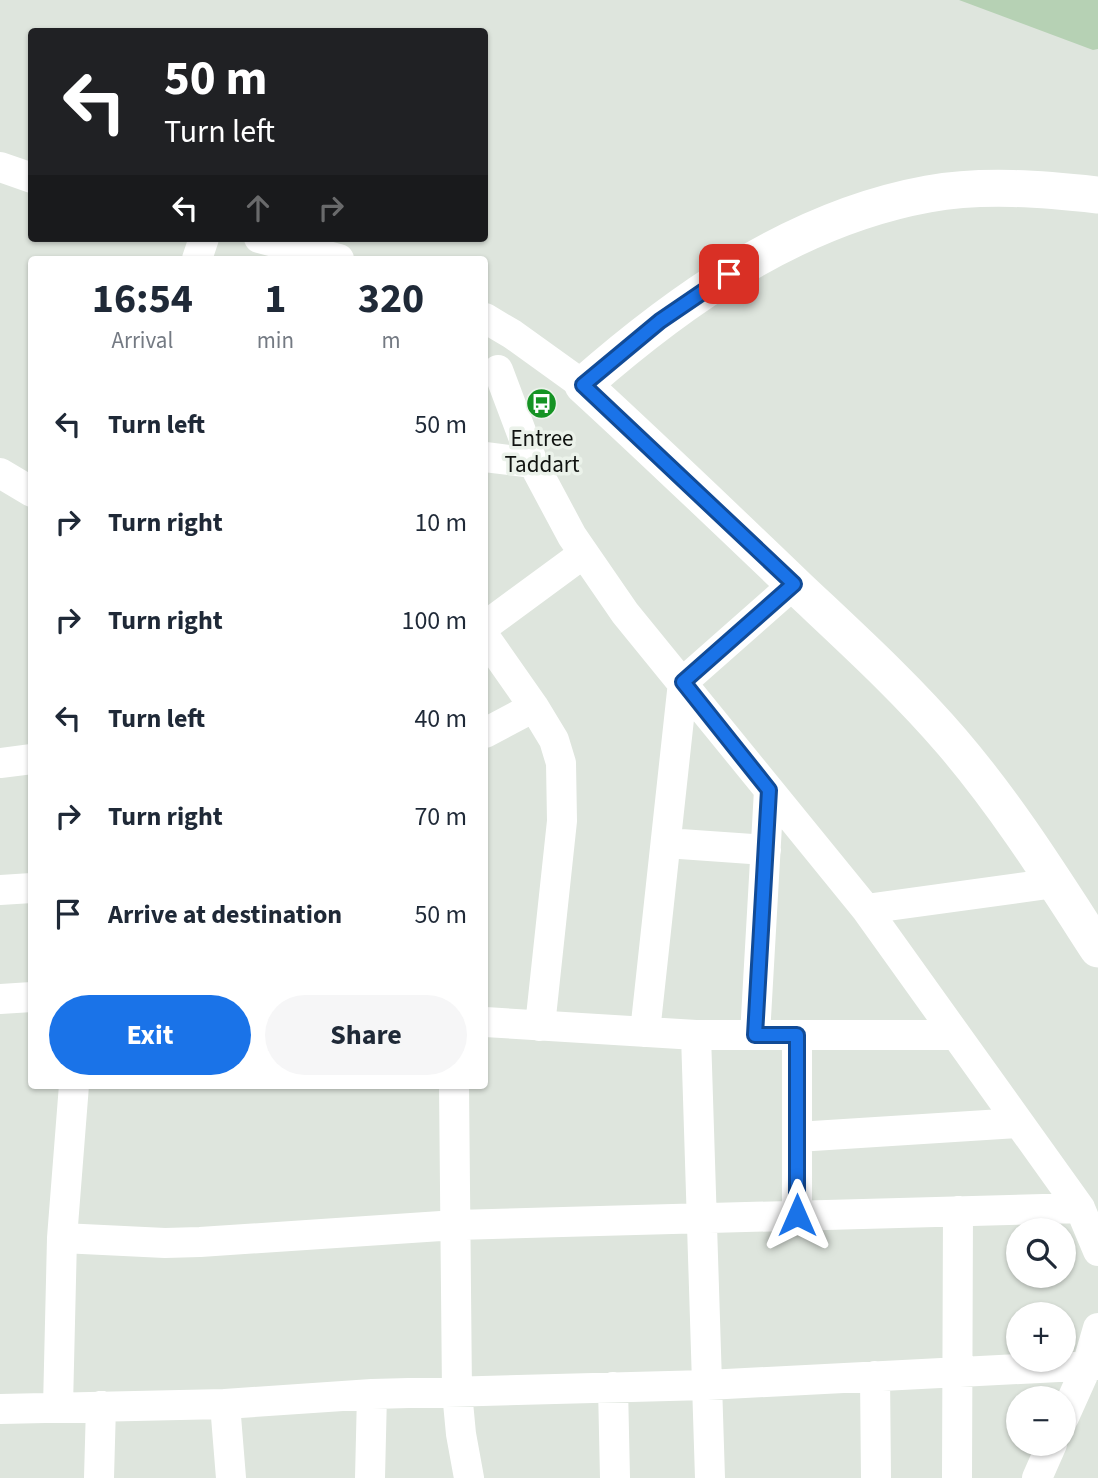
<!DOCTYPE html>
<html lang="en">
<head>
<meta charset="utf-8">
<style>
	:root { --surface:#fff; --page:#f6f6f7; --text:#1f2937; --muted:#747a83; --accent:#1a73e8 }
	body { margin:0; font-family:"Source Sans 3",sans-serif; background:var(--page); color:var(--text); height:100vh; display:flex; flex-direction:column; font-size:26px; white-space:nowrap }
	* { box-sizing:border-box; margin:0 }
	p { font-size:23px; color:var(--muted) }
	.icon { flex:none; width:38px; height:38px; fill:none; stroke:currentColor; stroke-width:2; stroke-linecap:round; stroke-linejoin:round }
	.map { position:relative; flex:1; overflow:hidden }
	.sheet { position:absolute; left:28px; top:256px; width:460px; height:833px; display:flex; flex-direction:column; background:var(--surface); border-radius:7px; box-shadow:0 2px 5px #0004 }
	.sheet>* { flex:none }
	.top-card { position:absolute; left:28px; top:28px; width:460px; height:214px; border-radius:7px; box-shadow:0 2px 5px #0004; background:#202124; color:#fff; overflow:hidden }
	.buttons { position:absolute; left:1006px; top:1218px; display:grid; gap:14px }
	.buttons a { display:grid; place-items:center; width:70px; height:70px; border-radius:50%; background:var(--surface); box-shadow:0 2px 5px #0004; font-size:35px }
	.pin { position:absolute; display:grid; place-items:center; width:60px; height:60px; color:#fff; margin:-30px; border-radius:14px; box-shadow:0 4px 10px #0006 }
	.me { position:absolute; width:77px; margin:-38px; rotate:0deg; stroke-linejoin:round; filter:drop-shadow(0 0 5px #0008) }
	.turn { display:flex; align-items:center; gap:24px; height:147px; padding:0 21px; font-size:32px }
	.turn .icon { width:91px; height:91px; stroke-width:2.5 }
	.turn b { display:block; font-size:49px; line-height:60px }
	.lanes { display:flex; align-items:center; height:66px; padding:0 21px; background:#0003; justify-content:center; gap:35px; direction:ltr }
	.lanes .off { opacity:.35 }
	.eta { display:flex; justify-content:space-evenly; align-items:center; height:119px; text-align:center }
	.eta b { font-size:42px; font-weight:700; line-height:49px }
	.cta { display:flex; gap:14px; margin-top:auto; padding:14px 21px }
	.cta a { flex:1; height:80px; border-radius:42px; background:var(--accent); color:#fff; font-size:28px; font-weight:700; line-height:80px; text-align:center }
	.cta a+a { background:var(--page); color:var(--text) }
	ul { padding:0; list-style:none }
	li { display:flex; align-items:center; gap:21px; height:98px; padding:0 21px }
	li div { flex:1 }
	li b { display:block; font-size:26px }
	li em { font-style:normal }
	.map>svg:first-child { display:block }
</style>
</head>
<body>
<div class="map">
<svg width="1098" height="1478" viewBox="0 0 1098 1478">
	<rect width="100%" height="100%" fill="#dee5dd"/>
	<path fill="#b6d1b4" d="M959,0H1098V49L1093,50Z"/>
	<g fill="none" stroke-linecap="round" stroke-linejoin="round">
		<path stroke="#fff" stroke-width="30" d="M0,167L32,178
			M259,238L339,259
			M197,259L204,238
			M485,318L512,334L583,385
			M498,370L533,463
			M485,457L533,463L572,536L625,613L866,909L1080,1208L1098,1251
			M0,473L32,492
			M485,626L583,554
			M485,637L534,707L554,740L561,763L562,821L540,1026
			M485,733L534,707
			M0,763L32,759
			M666,843L766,850
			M0,890L32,888
			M866,909L1055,883
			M0,999L32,997
			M485,1022L696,1035H954
			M645,1032L683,682L794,584
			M696,1035L710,1478
			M755,1035L769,790
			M454,1085L457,1392L461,1434L469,1478
			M797,1137L1018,1123
			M797,1215V1035
			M62,1238L165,1243L200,1242L456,1225L1080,1208
			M875,1376L876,1478
			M613,1387L615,1478
			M225,1404L231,1478
			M58,1407L62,1238L74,1085
			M0,1409L225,1404L372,1394L707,1385L1098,1365
			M1064,1417L1087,1366L1098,1328
			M99,1478L101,1406
			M370,1478L372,1394
			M957,1478L958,1211
			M1037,1478L1052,1444"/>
		<path stroke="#fff" stroke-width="37" d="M1098,195C1042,189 984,184 928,194C796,218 682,298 583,385C656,452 727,520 798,588C851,638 905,687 952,742C1007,806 1052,878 1098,949"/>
	</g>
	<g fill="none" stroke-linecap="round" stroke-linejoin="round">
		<defs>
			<path id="route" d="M729,274L660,321L583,385L794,584L683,682L769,790L755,1035H797V1215"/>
		</defs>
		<use href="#route" stroke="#114b97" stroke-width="18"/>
		<use href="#route" stroke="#1a73e8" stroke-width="12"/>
	</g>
	<defs>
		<symbol id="bus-disc" viewBox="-11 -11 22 22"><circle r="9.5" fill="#159324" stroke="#ebf2ea"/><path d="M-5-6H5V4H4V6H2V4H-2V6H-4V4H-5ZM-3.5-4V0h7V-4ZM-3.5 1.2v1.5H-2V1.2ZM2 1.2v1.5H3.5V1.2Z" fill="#fff"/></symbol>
	</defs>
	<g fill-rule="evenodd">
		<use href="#bus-disc" x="524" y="386" width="35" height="35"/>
	</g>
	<g text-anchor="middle" stroke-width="7" stroke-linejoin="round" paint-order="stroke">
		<g font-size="23" fill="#101310" stroke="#ebf2ea">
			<text x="542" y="446">Entree<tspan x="542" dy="26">Taddart</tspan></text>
		</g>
	</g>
</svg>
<div class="buttons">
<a><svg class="icon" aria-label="search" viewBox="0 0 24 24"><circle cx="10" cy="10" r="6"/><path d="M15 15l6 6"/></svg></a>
<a>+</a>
<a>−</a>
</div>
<div class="pin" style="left:729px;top:274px;background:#d93025"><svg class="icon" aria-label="arrive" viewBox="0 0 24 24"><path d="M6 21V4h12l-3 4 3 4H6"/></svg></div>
<svg class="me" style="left:797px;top:1215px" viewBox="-20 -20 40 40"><path d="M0-17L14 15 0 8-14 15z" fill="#1a73e8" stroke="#fff" stroke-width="4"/></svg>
<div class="top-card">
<div class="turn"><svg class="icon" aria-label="left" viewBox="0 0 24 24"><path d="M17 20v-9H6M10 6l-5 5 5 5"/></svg><div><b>50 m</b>Turn left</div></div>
<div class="lanes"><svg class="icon" aria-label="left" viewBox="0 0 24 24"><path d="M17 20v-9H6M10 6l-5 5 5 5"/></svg><svg class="icon off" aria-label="ahead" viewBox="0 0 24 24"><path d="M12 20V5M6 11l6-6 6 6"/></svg><svg class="icon off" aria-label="right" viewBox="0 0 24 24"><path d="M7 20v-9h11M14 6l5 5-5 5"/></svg></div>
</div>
<section class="sheet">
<div class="eta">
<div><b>16:54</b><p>Arrival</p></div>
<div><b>1</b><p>min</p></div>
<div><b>320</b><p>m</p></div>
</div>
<ul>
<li><svg class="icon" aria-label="left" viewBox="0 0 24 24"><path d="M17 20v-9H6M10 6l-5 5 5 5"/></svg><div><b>Turn left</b></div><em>50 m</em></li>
<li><svg class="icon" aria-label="right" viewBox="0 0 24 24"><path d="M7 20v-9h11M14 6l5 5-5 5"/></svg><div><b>Turn right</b></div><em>10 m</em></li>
<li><svg class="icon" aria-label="right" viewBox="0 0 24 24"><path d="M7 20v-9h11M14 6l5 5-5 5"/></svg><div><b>Turn right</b></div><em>100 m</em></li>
<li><svg class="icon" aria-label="left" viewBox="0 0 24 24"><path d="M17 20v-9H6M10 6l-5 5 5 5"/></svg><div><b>Turn left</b></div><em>40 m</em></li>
<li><svg class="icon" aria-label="right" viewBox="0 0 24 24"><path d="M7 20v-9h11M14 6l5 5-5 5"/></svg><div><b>Turn right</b></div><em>70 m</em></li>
<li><svg class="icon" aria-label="arrive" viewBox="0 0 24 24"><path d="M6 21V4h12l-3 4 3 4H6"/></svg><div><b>Arrive at destination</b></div><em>50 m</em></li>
</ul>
<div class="cta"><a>Exit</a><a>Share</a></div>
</section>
</div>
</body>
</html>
